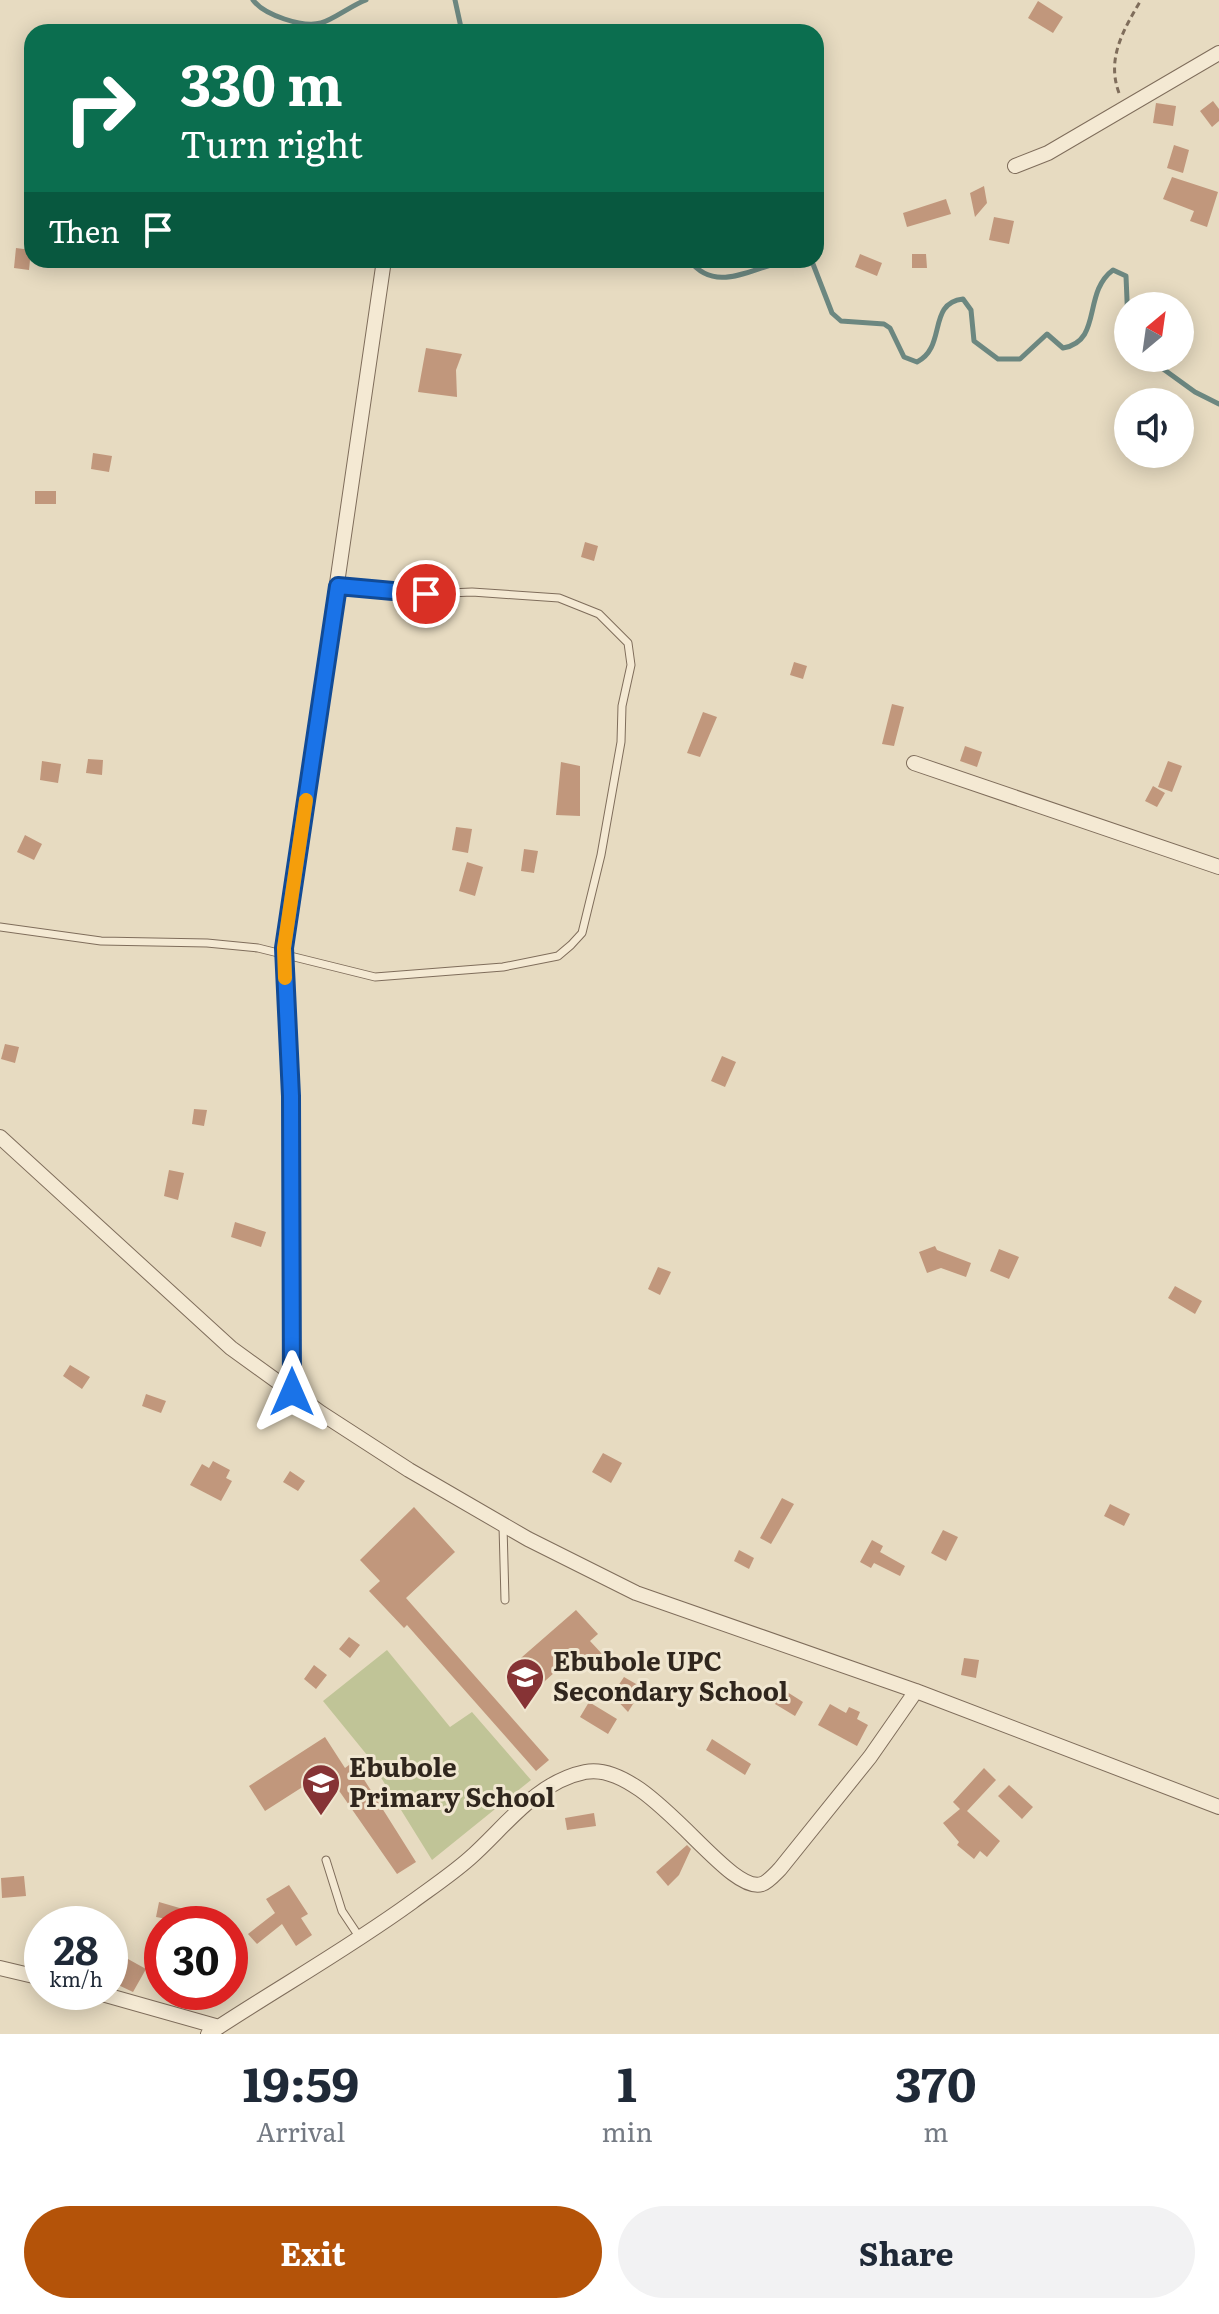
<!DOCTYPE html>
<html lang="en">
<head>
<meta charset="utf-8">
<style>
	:root { --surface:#fff; --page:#f2f2f3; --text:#1f2937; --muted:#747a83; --accent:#b45309 }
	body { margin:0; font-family:Literata,serif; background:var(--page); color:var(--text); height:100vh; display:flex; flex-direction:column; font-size:30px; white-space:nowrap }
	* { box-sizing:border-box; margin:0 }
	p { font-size:26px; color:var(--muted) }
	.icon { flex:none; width:44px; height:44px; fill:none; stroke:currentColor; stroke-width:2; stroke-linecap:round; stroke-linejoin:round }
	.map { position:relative; height:2034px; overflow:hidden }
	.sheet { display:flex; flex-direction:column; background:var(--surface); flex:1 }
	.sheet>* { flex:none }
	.hud { position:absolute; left:24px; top:24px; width:800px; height:244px; border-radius:24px; box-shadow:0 4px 20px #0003; background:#0b6e4f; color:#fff; overflow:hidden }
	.needle { width:52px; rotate:29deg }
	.tools { position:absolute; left:1114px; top:292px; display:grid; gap:16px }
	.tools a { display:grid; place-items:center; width:80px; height:80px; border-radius:50%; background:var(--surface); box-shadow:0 4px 20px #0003; font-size:40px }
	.speed { position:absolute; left:24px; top:1906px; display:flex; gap:16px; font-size:40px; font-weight:700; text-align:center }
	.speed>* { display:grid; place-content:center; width:104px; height:104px; border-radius:50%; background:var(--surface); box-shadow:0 4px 20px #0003; line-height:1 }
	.speed small { font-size:20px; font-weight:400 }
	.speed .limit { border:12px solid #d22; background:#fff; color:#111 }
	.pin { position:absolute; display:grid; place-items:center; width:68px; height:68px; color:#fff; margin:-34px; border:4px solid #fff; border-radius:50%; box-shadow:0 2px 8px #0007 }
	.me { position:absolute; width:88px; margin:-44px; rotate:0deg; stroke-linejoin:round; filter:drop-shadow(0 0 6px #0008) }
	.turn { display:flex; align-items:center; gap:28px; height:168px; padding:0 24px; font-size:36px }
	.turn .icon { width:104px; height:104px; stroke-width:2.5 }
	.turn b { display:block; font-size:56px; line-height:68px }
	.then { display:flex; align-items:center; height:76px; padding:0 24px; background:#0003; gap:16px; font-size:30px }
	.eta { display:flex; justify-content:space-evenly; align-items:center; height:136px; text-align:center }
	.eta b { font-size:48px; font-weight:700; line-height:56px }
	.action { display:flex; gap:16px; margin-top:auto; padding:16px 24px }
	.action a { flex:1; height:92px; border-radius:48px; background:var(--accent); color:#fff; font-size:32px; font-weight:700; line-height:92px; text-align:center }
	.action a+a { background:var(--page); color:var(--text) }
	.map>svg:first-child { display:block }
</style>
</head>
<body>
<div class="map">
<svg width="1219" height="2034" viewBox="0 0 1219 2034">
	<rect width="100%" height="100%" fill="#e7dbc1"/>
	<path fill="#c0c497" d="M387,1650L450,1727L472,1712L531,1780L432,1860L367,1755L323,1701Z"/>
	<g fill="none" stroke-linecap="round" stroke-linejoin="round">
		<path stroke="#6c8780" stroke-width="5" d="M253,0C264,15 303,28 321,23C333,20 352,5 366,0
			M455,0L462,32
			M689,260C718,297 755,264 793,260
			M804,260L813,264L832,313L841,321L884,324L890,328L904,357L917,362C947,347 927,303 963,299L971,310L974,341L998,359H1020L1047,334L1063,348C1103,341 1082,293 1113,270L1126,276L1128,324
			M1148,358L1195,392L1219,404"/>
	</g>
	<path fill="#c1977c" d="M1038,1L1063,17L1053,33L1028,18Z
		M1213,101L1219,109V121L1212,127L1200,111Z
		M1156,103L1176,106L1173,126L1153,123Z
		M1174,145L1189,150L1183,173L1167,168Z
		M1172,177L1218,192L1207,227L1190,221L1194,211L1163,199Z
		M984,186L987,203L975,217L970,193Z
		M946,199L951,214L907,227L903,213Z
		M994,217L1014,221L1009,244L989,240Z
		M16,248L31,250L29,270L14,268Z
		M860,254L882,263L877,276L855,267Z
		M912,254H926L927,268H912Z
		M426,348L462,354L456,370L457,397L418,392Z
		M93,453L112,456L109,472L91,469Z
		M35,491H56V504H35Z
		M585,542L598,546L594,561L581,557Z
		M794,662L807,666L803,679L790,675Z
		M892,704L904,707L894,746L882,744Z
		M703,712L717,717L700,757L687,753Z
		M965,746L982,752L977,767L960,761Z
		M88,759L103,760L102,775L86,773Z
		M42,761L61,764L58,783L40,780Z
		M1168,761L1182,766L1172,792L1158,787Z
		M561,762L580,766V816L556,815Z
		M1153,786L1165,793L1157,807L1145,801Z
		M456,827L472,829L468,853L452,850Z
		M25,835L42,844L34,860L17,852Z
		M524,849L538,851L534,873L521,871Z
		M467,862L483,867L475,896L459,891Z
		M5,1044L19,1047L15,1063L1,1059Z
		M722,1056L736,1062L725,1087L711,1081Z
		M194,1109L207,1110L204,1126L192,1124Z
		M169,1170L184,1173L178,1200L164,1196Z
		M235,1222L266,1232L261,1247L231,1237Z
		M935,1246L937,1250L971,1263L966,1277L941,1268L927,1273L919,1252Z
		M999,1249L1019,1257L1009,1279L990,1271Z
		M658,1267L671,1272L660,1295L648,1289Z
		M1175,1286L1202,1301L1195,1314L1168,1298Z
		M70,1365L90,1377L82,1389L63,1376Z
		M146,1394L166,1401L161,1413L142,1406Z
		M603,1453L622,1463L611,1483L592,1472Z
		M213,1461L230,1470L226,1478L232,1481L221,1501L190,1485L202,1464L209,1468Z
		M290,1471L305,1481L298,1491L283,1482Z
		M782,1498L794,1504L771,1544L760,1538Z
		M1110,1504L1130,1514L1124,1526L1104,1516Z
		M414,1507L455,1552L406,1598L549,1760L536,1771L407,1625L404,1628L369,1591L380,1581L360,1560Z
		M943,1530L958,1537L946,1561L931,1553Z
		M872,1540L883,1546L880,1552L905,1566L900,1576L874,1563L871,1568L860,1562Z
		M739,1550L754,1558L749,1569L734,1561Z
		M576,1610L598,1634L590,1641L604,1656L589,1671L574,1655L536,1689L514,1664Z
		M349,1637L360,1645L350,1658L339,1649Z
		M964,1658L979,1660L976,1678L961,1675Z
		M314,1665L327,1675L316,1689L304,1679Z
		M624,1677L643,1688L628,1712L612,1695Z
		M784,1690L803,1702L795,1716L775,1704Z
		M589,1702L617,1719L608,1734L580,1717Z
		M830,1704L846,1713L849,1707L860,1712L857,1719L868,1725L857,1746L818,1725Z
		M325,1737L345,1768L353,1762L416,1862L397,1874L326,1772L265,1811L249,1786Z
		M712,1739L751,1764L745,1775L706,1750Z
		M984,1768L996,1780L967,1811L1000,1841L987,1857L980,1851L974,1859L957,1845L959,1842L943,1823L960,1809L953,1802Z
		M1009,1785L1033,1807L1022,1819L998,1796Z
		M594,1813L596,1826L567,1830L565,1818Z
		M687,1845L691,1849L679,1875L668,1886L656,1872Z
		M24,1876L26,1896L2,1898L1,1878Z
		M289,1885L308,1914L301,1918L312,1935L296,1946L282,1924L257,1944L248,1934L275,1913L266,1899Z
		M159,1902L190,1911L186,1924H166L167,1919L156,1917Z
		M128,1959L146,1969L133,1992L114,1983Z"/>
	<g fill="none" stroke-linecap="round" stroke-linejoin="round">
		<defs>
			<path id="lane" d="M0,927L101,941L207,943L258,948L375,977L503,967L558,956L571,945L582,933L601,855L621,742L622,706L631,665L628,643L599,614L559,598L472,592L426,594L338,586
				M503,1526L505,1600
				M326,1860L342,1911L360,1938"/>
			<path id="street" d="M1015,166L1048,153L1219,53
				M914,763L1219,867
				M0,1137L231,1348L321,1413L409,1470L528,1539L636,1593L916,1691L1219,1807
				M292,1392L291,1096L284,948L384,260
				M0,1968L42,1978
				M95,1992L219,2027
				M208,2034C276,1989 346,1950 412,1902C431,1888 452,1874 470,1858C505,1827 536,1782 585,1772C648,1759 726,1896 762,1884C768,1882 775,1874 780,1869L870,1757L916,1691"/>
		</defs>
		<use href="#lane" stroke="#7f6d5b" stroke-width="9"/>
		<use href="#street" stroke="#7f6d5b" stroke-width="16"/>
		<path stroke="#7f6d5b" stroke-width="3" stroke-dasharray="6 4" stroke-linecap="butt" d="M1119,93C1106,58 1124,29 1141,0"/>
		<use href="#lane" stroke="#f4e9d3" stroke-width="7"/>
		<use href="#street" stroke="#f4e9d3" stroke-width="14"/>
	</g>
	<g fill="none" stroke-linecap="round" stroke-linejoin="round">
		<defs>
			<path id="route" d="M292,1392L291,1096L284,948L338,586L426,594"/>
		</defs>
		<use href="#route" stroke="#114b97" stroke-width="20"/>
		<use href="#route" stroke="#1a73e8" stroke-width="14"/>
		<path stroke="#f59e0b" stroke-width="14" d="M285,978L284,948L306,800"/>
	</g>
	<defs>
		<symbol id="school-pin" viewBox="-11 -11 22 30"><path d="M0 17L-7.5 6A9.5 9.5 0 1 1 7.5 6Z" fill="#863335" stroke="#f0e6d0"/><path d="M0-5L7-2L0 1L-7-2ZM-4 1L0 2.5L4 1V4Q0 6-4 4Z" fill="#fff"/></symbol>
	</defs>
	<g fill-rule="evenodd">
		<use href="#school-pin" x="503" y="1655" width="44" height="60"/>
		<use href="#school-pin" x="299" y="1761" width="44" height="60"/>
	</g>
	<g text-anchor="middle" stroke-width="6" stroke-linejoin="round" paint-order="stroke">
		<g font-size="26" font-weight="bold" fill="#30261d" stroke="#f0e6d0" text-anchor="start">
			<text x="553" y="1671">Ebubole UPC<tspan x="553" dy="30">Secondary School</tspan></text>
			<text x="349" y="1777">Ebubole<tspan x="349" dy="30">Primary School</tspan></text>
		</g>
	</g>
</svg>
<div class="tools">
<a><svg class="needle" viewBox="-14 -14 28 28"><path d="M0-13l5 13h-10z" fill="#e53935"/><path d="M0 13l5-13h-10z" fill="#747a83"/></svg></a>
<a><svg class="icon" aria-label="sound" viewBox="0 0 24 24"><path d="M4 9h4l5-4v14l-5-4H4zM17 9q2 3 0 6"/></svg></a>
</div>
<div class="speed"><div>28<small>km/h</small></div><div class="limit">30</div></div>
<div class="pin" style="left:426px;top:594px;background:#d93025"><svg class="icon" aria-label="arrive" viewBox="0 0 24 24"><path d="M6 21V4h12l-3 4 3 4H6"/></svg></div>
<svg class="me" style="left:292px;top:1392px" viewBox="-20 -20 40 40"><path d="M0-17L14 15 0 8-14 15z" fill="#1a73e8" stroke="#fff" stroke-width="4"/></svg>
<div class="hud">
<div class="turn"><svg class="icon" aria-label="right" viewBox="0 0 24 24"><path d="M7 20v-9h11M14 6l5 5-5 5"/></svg><div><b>330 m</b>Turn right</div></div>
<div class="then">Then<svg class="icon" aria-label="arrive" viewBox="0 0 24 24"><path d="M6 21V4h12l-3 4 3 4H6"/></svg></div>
</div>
</div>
<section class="sheet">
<div class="eta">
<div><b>19:59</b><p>Arrival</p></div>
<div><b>1</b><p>min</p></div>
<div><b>370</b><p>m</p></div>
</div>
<div class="action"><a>Exit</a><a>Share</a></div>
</section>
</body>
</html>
